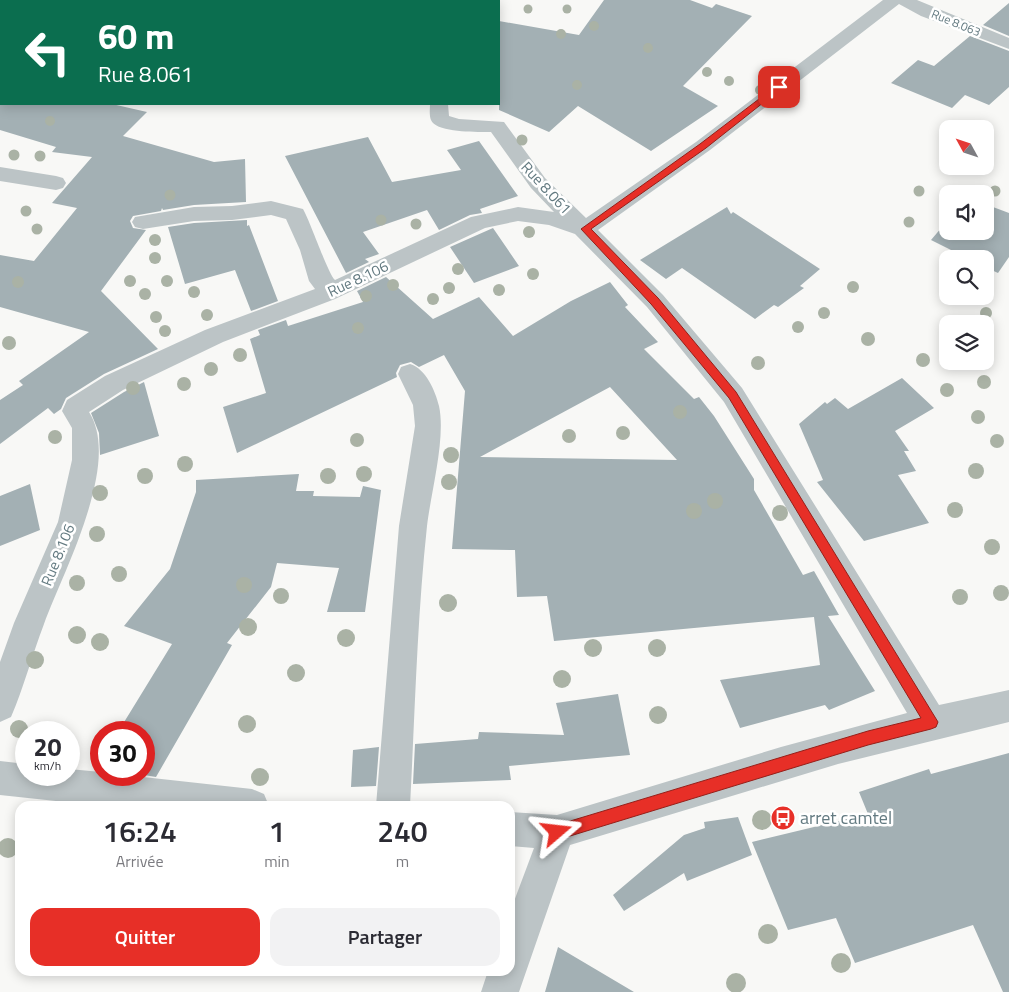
<!DOCTYPE html>
<html lang="fr">
<head>
<meta charset="utf-8">
<style>
	:root { --surface:#fff; --page:#f2f2f3; --text:#2b2b33; --muted:#7c7c81; --accent:#e72f27 }
	body { margin:0; font-family:"Titillium Web",sans-serif; background:var(--page); color:var(--text); height:100vh; display:flex; flex-direction:column; font-size:19px; white-space:nowrap }
	* { box-sizing:border-box; margin:0 }
	p { font-size:16px; color:var(--muted) }
	.icon { flex:none; width:28px; height:28px; fill:none; stroke:currentColor; stroke-width:2; stroke-linecap:round; stroke-linejoin:round }
	.map { position:relative; flex:1; overflow:hidden }
	.sheet { position:absolute; left:15px; top:801px; width:500px; height:175px; display:flex; flex-direction:column; background:var(--surface); border-radius:15px; box-shadow:0 2px 12px #0003 }
	.sheet>* { flex:none }
	.guide { position:absolute; left:0px; top:0px; width:500px; height:105px; box-shadow:0 2px 12px #0003; background:#0b6e4f; color:#fff; overflow:hidden }
	.needle { width:32px; rotate:310deg }
	.fabs { position:absolute; left:939px; top:120px; display:grid; gap:10px }
	.fabs a { display:grid; place-items:center; width:55px; height:55px; border-radius:10px; background:var(--surface); box-shadow:0 2px 12px #0003; font-size:25px }
	.speed { position:absolute; left:15px; top:721px; display:flex; gap:10px; font-size:25px; font-weight:700; text-align:center }
	.speed>* { display:grid; place-content:center; width:65px; height:65px; border-radius:50%; background:var(--surface); box-shadow:0 2px 12px #0003; line-height:1 }
	.speed small { font-size:12px; font-weight:400 }
	.speed .limit { border:8px solid #d22; background:#fff; color:#111 }
	.pin { position:absolute; display:grid; place-items:center; width:42px; height:42px; color:#fff; margin:-21px; border-radius:10px; box-shadow:0 2px 8px #0006 }
	.me { position:absolute; width:55px; margin:-28px; rotate:73deg; stroke-linejoin:round; filter:drop-shadow(0 0 4px #0008) }
	.turn { display:flex; align-items:center; gap:18px; height:105px; padding:0 15px; font-size:22px }
	.turn .icon { width:65px; height:65px; stroke-width:2.5 }
	.turn b { display:block; font-size:35px; line-height:42px }
	.eta { display:flex; justify-content:space-evenly; align-items:center; height:85px; text-align:center }
	.eta b { font-size:30px; font-weight:600; line-height:35px }
	.action { display:flex; gap:10px; margin-top:auto; padding:10px 15px }
	.action a { flex:1; height:58px; border-radius:15px; background:var(--accent); color:#fff; font-size:20px; font-weight:600; line-height:58px; text-align:center }
	.action a+a { background:var(--page); color:var(--text) }
	.map>svg:first-child { display:block }
</style>
</head>
<body>
<div class="map">
<svg width="1009" height="992" viewBox="0 0 1009 992">
	<rect width="100%" height="100%" fill="#f8f8f6"/>
	<path fill="#a3b0b4" fill-rule="evenodd" d="M604,0H690L712,8L716,4L752,16L683,86L718,106L651,151L578,106L549,132L499,110V21L579,35Z
		M1009,3V36L983,25Z
		M970,36L1009,51V87L989,105L965,95L952,108L891,83L918,60L934,66Z
		M0,104H112L147,112L123,136L214,162L245,159L246,202L194,205L163,210L162,208L161,211L133,216L130,221L133,228L146,230L101,291L158,349L104,374L66,398L61,409L54,414L48,408L0,444V400L23,385L19,381L89,332L0,307V255L34,261L77,208L52,203L92,157L52,152L56,147L0,130Z
		M368,137L392,182L461,170L447,150L479,141L518,196L480,209L482,213L470,215L439,230L427,210L363,232L379,254L365,259L369,262L346,273L285,156Z
		M985,204L1009,213V257L998,273L985,267V259H969L931,240L948,220V231H985Z
		M727,207L731,214L733,212L820,269L800,286L804,288L778,307L774,305L755,319L682,268L666,279L640,260Z
		M247,220V226L249,225L278,301L251,311L235,270L185,284L168,227L194,223Z
		M493,228L519,266L474,283L450,247Z
		M386,277L433,319L479,297L513,336L571,301L610,282L628,305L625,307L658,342L644,349L694,399L699,397L714,416L754,479V490L803,575L814,571L839,615L828,616L875,691L829,710L825,705L740,728L720,680L820,665L814,617L554,641L547,596L517,597L515,550L452,549L465,391L444,355L419,367L411,362L400,365L396,373L397,377L237,453L223,407L266,393L250,339L260,335L258,330L286,320L288,326L363,302L357,291ZM610,387L677,460L480,457Z
		M902,378L934,408L895,431L909,451H904L916,471L898,475L929,523L864,541L817,482L823,480L799,424L825,402L827,404L835,398L848,409Z
		M144,382L159,436L100,455L99,433L91,413L124,392Z
		M299,474L296,491H314L313,496L360,497L363,486L381,490L365,612H327L339,568L277,563L271,587L227,643L232,645L156,777L144,775V732H118L172,644L124,626L170,569L196,492V480Z
		M30,484L40,530L0,546V496Z
		M618,694L630,755L509,766L511,780L413,784L415,744L478,739L479,732L564,735L556,703Z
		M379,747L376,786L351,787L353,750Z
		M1009,753V992H1003L973,925L855,963L836,918L788,930L752,842L868,814L859,792L929,769L931,774Z
		M738,817L752,855L687,881L684,873L624,911L613,895L684,835L705,828L704,822Z
		M558,947L634,992H545Z"/>
	<g fill="none" stroke-linecap="round" stroke-linejoin="round">
		<path fill="#bcc4c6" fill-rule="evenodd" d="M883,0H917L1009,38V49L921,16L899,4L710,150L598,230L663,295L742,388L939,705L1009,690V722L838,764L570,845L519,992H481L488,971H510V912L534,848L510,846V812L557,815L781,747L907,713L724,402L647,307L575,234L549,225L518,221L485,228L335,299L223,342L123,390L89,412C122,463 63,572 44,624C32,655 24,687 11,717L0,722V662L14,623L58,522L72,460V428L62,411L67,400L105,376L205,330L315,289L309,281L300,250L286,219L271,215L232,220L194,221L143,229L135,227L132,222L135,217L194,207L232,206L271,201L303,209C311,223 328,274 335,280L471,217L518,207L554,212L531,188L491,132C479,132 436,133 431,120C429,115 430,108 430,104H448L449,116L459,119L504,122L545,178L586,218L696,142Z
			M0,167L56,176L63,178L66,183L63,188L56,190L0,181Z
			M410,364C426,369 435,390 439,406C446,438 431,492 427,526C417,619 415,713 410,806H376L399,526L415,426L413,405L398,374L401,367Z
			M0,761L26,764V775H69V769L101,772V775H125L252,789L264,794L269,806H102L0,795Z"/>
	</g>
	<g fill="#aab2a5">
		<circle cx="528" cy="9" r="4.5"/>
		<circle cx="567" cy="9" r="4.5"/>
		<circle cx="594" cy="26" r="5"/>
		<circle cx="561" cy="34" r="5"/>
		<circle cx="648" cy="48" r="5"/>
		<circle cx="707" cy="72" r="5"/>
		<circle cx="776" cy="77" r="5"/>
		<circle cx="729" cy="81" r="5"/>
		<circle cx="577" cy="85" r="5"/>
		<circle cx="760" cy="90" r="5"/>
		<circle cx="50" cy="121" r="5"/>
		<circle cx="522" cy="140" r="5.5"/>
		<circle cx="14" cy="155" r="5.5"/>
		<circle cx="40" cy="156" r="5.5"/>
		<circle cx="919" cy="191" r="5.5"/>
		<circle cx="995" cy="191" r="5.5"/>
		<circle cx="170" cy="195" r="5.5"/>
		<circle cx="26" cy="211" r="5.5"/>
		<circle cx="381" cy="220" r="5.5"/>
		<circle cx="909" cy="222" r="5.5"/>
		<circle cx="416" cy="224" r="5.5"/>
		<circle cx="37" cy="229" r="5.5"/>
		<circle cx="529" cy="232" r="6"/>
		<circle cx="155" cy="240" r="6"/>
		<circle cx="155" cy="258" r="6"/>
		<circle cx="458" cy="269" r="6"/>
		<circle cx="533" cy="274" r="6"/>
		<circle cx="130" cy="281" r="6"/>
		<circle cx="167" cy="281" r="6"/>
		<circle cx="18" cy="282" r="6"/>
		<circle cx="393" cy="285" r="6"/>
		<circle cx="853" cy="287" r="6"/>
		<circle cx="449" cy="288" r="6"/>
		<circle cx="499" cy="290" r="6"/>
		<circle cx="194" cy="292" r="6"/>
		<circle cx="145" cy="294" r="6"/>
		<circle cx="366" cy="296" r="6"/>
		<circle cx="433" cy="299" r="6"/>
		<circle cx="824" cy="313" r="6"/>
		<circle cx="986" cy="313" r="6"/>
		<circle cx="207" cy="315" r="6"/>
		<circle cx="156" cy="317" r="6"/>
		<circle cx="798" cy="327" r="6"/>
		<circle cx="358" cy="328" r="6"/>
		<circle cx="165" cy="331" r="6"/>
		<circle cx="868" cy="339" r="7"/>
		<circle cx="9" cy="343" r="7"/>
		<circle cx="240" cy="355" r="7"/>
		<circle cx="923" cy="360" r="7"/>
		<circle cx="758" cy="363" r="7"/>
		<circle cx="211" cy="369" r="7"/>
		<circle cx="984" cy="382" r="7"/>
		<circle cx="184" cy="384" r="7"/>
		<circle cx="133" cy="388" r="7"/>
		<circle cx="947" cy="390" r="7"/>
		<circle cx="680" cy="412" r="7"/>
		<circle cx="978" cy="417" r="7"/>
		<circle cx="623" cy="433" r="7"/>
		<circle cx="569" cy="436" r="7"/>
		<circle cx="55" cy="437" r="7"/>
		<circle cx="357" cy="440" r="7"/>
		<circle cx="997" cy="441" r="7"/>
		<circle cx="451" cy="455" r="8"/>
		<circle cx="185" cy="464" r="8"/>
		<circle cx="976" cy="471" r="8"/>
		<circle cx="364" cy="474" r="8"/>
		<circle cx="145" cy="476" r="8"/>
		<circle cx="328" cy="476" r="8"/>
		<circle cx="449" cy="482" r="8"/>
		<circle cx="100" cy="493" r="8"/>
		<circle cx="715" cy="501" r="8"/>
		<circle cx="955" cy="510" r="8"/>
		<circle cx="694" cy="511" r="8"/>
		<circle cx="780" cy="513" r="8"/>
		<circle cx="97" cy="534" r="8"/>
		<circle cx="992" cy="547" r="8"/>
		<circle cx="119" cy="574" r="8"/>
		<circle cx="77" cy="583" r="8"/>
		<circle cx="244" cy="585" r="8"/>
		<circle cx="1001" cy="593" r="8"/>
		<circle cx="281" cy="596" r="8"/>
		<circle cx="960" cy="597" r="8"/>
		<circle cx="448" cy="603" r="9"/>
		<circle cx="248" cy="627" r="9"/>
		<circle cx="77" cy="635" r="9"/>
		<circle cx="346" cy="638" r="9"/>
		<circle cx="100" cy="642" r="9"/>
		<circle cx="593" cy="648" r="9"/>
		<circle cx="657" cy="648" r="9"/>
		<circle cx="35" cy="660" r="9"/>
		<circle cx="296" cy="673" r="9"/>
		<circle cx="562" cy="679" r="9"/>
		<circle cx="658" cy="715" r="9"/>
		<circle cx="247" cy="724" r="9"/>
		<circle cx="19" cy="729" r="9"/>
		<circle cx="260" cy="777" r="9"/>
		<circle cx="762" cy="820" r="10"/>
		<circle cx="8" cy="848" r="10"/>
		<circle cx="768" cy="934" r="10"/>
		<circle cx="841" cy="963" r="10"/>
		<circle cx="736" cy="983" r="10"/>
	</g>
	<path fill="#e72f27" stroke="#961f19" d="M776,86L783,87L706,148L591,229L658,298L736,392L938,722L936,727L931,729L868,745L557,840L552,837L550,832L552,827L557,825L868,731L921,718L729,398L651,304L581,229L700,144Z"/>
	<defs>
		<symbol id="bus-disc" viewBox="-11 -11 22 22"><circle r="9.5" fill="#e72f27" stroke="#fff"/><path d="M-5-6H5V4H4V6H2V4H-2V6H-4V4H-5ZM-3.5-4V0h7V-4ZM-3.5 1.2v1.5H-2V1.2ZM2 1.2v1.5H3.5V1.2Z" fill="#fff"/></symbol>
	</defs>
	<g fill-rule="evenodd">
		<use href="#bus-disc" x="769" y="804" width="28" height="28"/>
	</g>
	<g text-anchor="middle" stroke-width="5" stroke-linejoin="round" paint-order="stroke">
		<g font-size="12" fill="#637a81" stroke="#fff">
			<text transform="translate(956 23) rotate(22)" y="4">Rue 8.063</text>
		</g>
		<g font-size="15" fill="#637a81" stroke="#fff">
			<text transform="translate(546 188) rotate(47)" y="5">Rue 8.061</text>
			<text transform="translate(358 279) rotate(-25)" y="5">Rue 8.106</text>
			<text transform="translate(58 555) rotate(-68)" y="5">Rue 8.106</text>
		</g>
		<g font-size="18" fill="#637a81" stroke="#fff" text-anchor="start">
			<text x="800" y="824">arret camtel</text>
		</g>
	</g>
</svg>
<div class="fabs">
<a><svg class="needle" viewBox="-14 -14 28 28"><path d="M0-13l5 13h-10z" fill="#e53935"/><path d="M0 13l5-13h-10z" fill="#7c7c81"/></svg></a>
<a><svg class="icon" aria-label="sound" viewBox="0 0 24 24"><path d="M4 9h4l5-4v14l-5-4H4zM17 9q2 3 0 6"/></svg></a>
<a><svg class="icon" aria-label="search" viewBox="0 0 24 24"><circle cx="10" cy="10" r="6"/><path d="M15 15l6 6"/></svg></a>
<a><svg class="icon" aria-label="layers" viewBox="0 0 24 24"><path d="M12 4l9 5-9 5-9-5zM3 14l9 5 9-5"/></svg></a>
</div>
<div class="speed"><div>20<small>km/h</small></div><div class="limit">30</div></div>
<div class="pin" style="left:779px;top:87px;background:#d93025"><svg class="icon" aria-label="arrive" viewBox="0 0 24 24"><path d="M6 21V4h12l-3 4 3 4H6"/></svg></div>
<svg class="me" style="left:557px;top:832px" viewBox="-20 -20 40 40"><path d="M0-17L14 15 0 8-14 15z" fill="#e72f27" stroke="#fff" stroke-width="4"/></svg>
<div class="guide">
<div class="turn"><svg class="icon" aria-label="left" viewBox="0 0 24 24"><path d="M17 20v-9H6M10 6l-5 5 5 5"/></svg><div><b>60 m</b>Rue 8.061</div></div>
</div>
<section class="sheet">
<div class="eta">
<div><b>16:24</b><p>Arrivée</p></div>
<div><b>1</b><p>min</p></div>
<div><b>240</b><p>m</p></div>
</div>
<div class="action"><a>Quitter</a><a>Partager</a></div>
</section>
</div>
</body>
</html>
